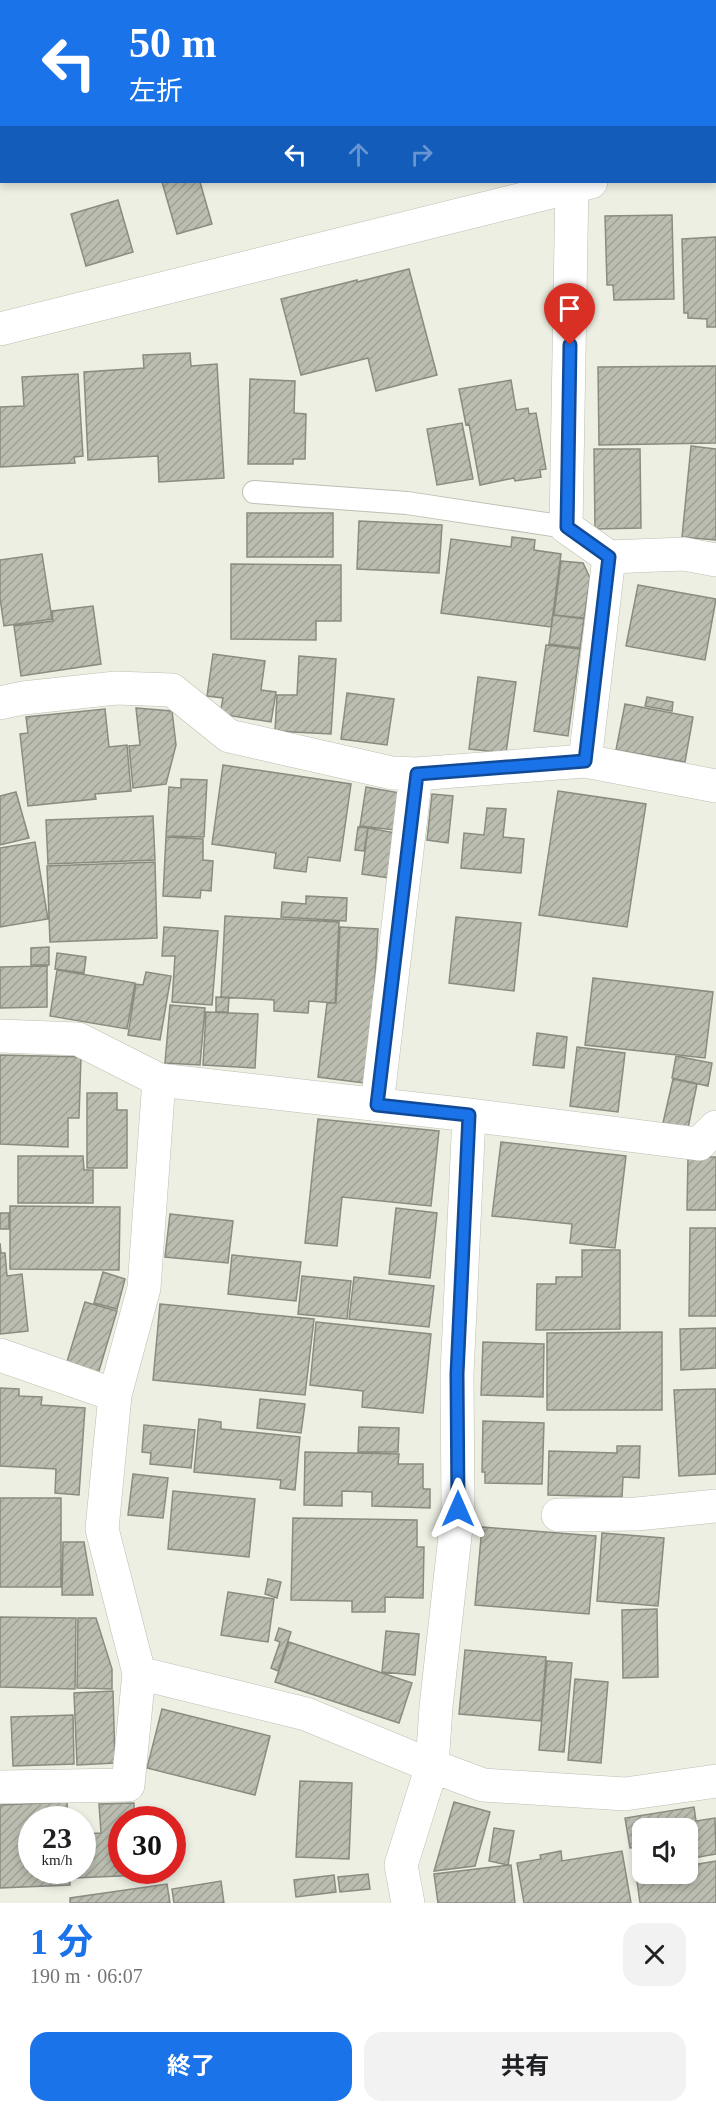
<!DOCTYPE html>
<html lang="ja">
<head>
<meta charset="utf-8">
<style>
	:root { --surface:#fff; --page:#f2f2f2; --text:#202124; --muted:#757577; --accent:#1a73e8 }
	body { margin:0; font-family:"Times New Roman","Noto Sans JP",serif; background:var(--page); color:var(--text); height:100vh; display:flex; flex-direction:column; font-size:22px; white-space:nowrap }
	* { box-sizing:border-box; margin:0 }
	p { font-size:20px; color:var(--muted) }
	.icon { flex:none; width:33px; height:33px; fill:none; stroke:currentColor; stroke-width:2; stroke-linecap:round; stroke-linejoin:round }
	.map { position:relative; height:1903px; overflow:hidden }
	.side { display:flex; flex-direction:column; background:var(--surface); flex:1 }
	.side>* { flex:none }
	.hud { position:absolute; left:0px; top:0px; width:717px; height:183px; box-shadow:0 3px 9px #0003; background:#1a73e8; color:#fff; overflow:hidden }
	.fabs { position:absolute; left:632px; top:1818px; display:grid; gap:12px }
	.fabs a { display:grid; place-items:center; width:66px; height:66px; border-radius:12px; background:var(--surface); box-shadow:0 3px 9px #0003; font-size:30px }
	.speed { position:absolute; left:18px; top:1806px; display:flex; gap:12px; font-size:30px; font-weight:700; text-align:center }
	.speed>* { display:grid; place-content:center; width:78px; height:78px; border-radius:50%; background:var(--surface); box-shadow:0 3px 9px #0003; line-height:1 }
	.speed small { font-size:15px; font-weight:400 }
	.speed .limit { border:9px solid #d22; background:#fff; color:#111 }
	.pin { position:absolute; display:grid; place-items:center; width:51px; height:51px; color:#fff; margin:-62px -26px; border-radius:50% 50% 50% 0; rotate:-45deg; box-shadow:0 0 6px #0007 }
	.pin .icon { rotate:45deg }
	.me { position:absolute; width:66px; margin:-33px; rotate:0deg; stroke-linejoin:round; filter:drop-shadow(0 0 4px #0008) }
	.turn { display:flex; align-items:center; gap:21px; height:126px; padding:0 30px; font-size:27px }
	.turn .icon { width:78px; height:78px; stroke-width:2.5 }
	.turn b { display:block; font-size:42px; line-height:51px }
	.lanes { display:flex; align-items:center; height:57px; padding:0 30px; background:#0003; justify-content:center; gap:30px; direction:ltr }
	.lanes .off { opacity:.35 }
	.round { display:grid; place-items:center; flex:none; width:63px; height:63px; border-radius:18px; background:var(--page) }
	.overview { display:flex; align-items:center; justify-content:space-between; height:102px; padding:0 30px }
	h1 { font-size:36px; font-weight:700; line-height:45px; color:var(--accent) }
	.cta { display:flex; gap:12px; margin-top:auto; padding:12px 30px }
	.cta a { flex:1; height:69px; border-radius:18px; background:var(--accent); color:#fff; font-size:24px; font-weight:700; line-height:69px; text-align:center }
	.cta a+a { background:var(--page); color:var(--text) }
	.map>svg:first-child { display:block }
</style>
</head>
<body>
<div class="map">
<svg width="716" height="1903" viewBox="0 0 716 1903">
	<defs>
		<pattern id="building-hatch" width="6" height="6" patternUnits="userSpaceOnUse" patternTransform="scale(1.5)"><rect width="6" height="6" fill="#babdb0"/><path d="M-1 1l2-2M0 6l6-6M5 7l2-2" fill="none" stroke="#9fa196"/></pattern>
	</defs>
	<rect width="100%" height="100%" fill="#ecefe2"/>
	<path fill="url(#building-hatch)" stroke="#898c81" stroke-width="1.5" d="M316,0H354L348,2Z
		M162,182H200L212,224L177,234Z
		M118,200L133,252L86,266L71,214Z
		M672,215L674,299L614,300L613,285H607L605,216Z
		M716,237V327H707V319L688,318V313H684L682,239Z
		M409,269L437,375L376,391L368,358L301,375L281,299L357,280V282Z
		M190,353L191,366L217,364L224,478L159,482L158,456L88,460L84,372L144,368L143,355Z
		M716,366V443L599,445L598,367Z
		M78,374L83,456L74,457L75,463L0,467V407L24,406L22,377Z
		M250,379L295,381L294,413L306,414L305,459H293V464H248Z
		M511,380L516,410L528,408L529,414L536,413L546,469L540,470L541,477L515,481L514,478L480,485L469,424L466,425L459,389Z
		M462,423L473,479L437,485L427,429Z
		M691,446L716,449V540L682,537Z
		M594,449H640L641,528L595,529Z
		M247,513H333V557H247Z
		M359,521L442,525L439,573L357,569Z
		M512,537L535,540L534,550L561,554L551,627L441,613L451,539L511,547Z
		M42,554L52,619L4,626L0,598V560Z
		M561,561L583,563L590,578L584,618L554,615Z
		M231,564L341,565V621H316V640L231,639Z
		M638,585L716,599L705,660L626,646Z
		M93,606L101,664L21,676L14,626L53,621L52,611Z
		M553,615L584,619L580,648L549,644Z
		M546,645L580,649L568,736L534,731Z
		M213,654L265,661L261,690L276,692L271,722L220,714L223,698L207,696Z
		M299,656L336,659L331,734L275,731L277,695H297Z
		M478,677L516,682L506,753L469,749Z
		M347,693L394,699L387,745L341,739Z
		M647,697L673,702L672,711L645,706Z
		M625,704L693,717L685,762L616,750Z
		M136,708L172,711L176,745L166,784L133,788L129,746L140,745Z
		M105,709L109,747L127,745L131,791L95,794L96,799L28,806L20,734L28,733L26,717Z
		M223,765L351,784L340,861L308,857L306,872L274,868L276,853L212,844Z
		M181,779L207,780L204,837L166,836L169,787L181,788Z
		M366,787L400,793L395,830L360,826Z
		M558,791L646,804L627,927L539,915Z
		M16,792L29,838L0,845V796Z
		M432,794L453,796L448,843L427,840Z
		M487,808L506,809L503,837L524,839L521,873L461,868L464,833L484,835Z
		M153,816L155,860L48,864L46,820Z
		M358,827L368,828L364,851L355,850Z
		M368,828L396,833L389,878L362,874Z
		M166,837L203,839V860L213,861L211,891L201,890L200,898L163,896Z
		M35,842L48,919L0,927V848Z
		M155,862L157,938L50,942L47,866Z
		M306,896L347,898L346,921L281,917L282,902L306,904Z
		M225,916L339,922L335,1003L309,1001L308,1013L274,1011V1000L221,997Z
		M456,917L521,923L514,991L449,983Z
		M164,927L218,931L212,1005L172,1002L175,956H162Z
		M340,927L378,929L373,1008L364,1083L318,1077L327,1003H336Z
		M49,947V965H31V948Z
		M57,953L86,957L84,973L55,969Z
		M47,966V1007L0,1008V967Z
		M57,970L135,983L127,1029L50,1016Z
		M146,972L171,976L160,1040L128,1035L136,984L143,985Z
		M593,978L713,992L705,1058L585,1045Z
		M216,997L229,998L228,1012H216Z
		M170,1005L205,1008L200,1065L165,1063Z
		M206,1012L258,1014L255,1068L203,1065Z
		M537,1033L567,1037L564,1068L533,1065Z
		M577,1047L625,1053L618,1112L570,1106Z
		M0,1055L81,1057L79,1118H68V1147L0,1144Z
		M676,1056L712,1063L708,1086L672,1078Z
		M673,1079L697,1084L688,1128L663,1123Z
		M87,1093H117V1110H127V1168H87Z
		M318,1119L439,1131L431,1206L342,1197L337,1246L305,1243Z
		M501,1142L626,1156L615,1248L570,1243L572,1224L492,1216Z
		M18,1156H83L84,1170H93V1203H18Z
		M688,1157H716V1210H687Z
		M10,1206L120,1207L119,1270L10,1269Z
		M396,1208L437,1213L430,1278L389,1274Z
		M0,1213H9V1229H0Z
		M170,1214L233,1221L228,1263L165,1257Z
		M690,1228H716V1316H689Z
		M0,1243L1,1253H5L7,1276L22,1274L28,1331L0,1334Z
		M582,1250H620V1329L536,1330L537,1284H556V1277H582Z
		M232,1255L301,1262L296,1301L228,1294Z
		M103,1272L125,1279L117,1309L94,1303Z
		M302,1276L351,1281L347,1319L298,1314Z
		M354,1277L434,1286L429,1327L349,1319Z
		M85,1302L117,1311L98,1374L66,1365Z
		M160,1304L314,1319L305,1395L153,1380Z
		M316,1322L431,1334L423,1413L362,1407L363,1391L310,1385Z
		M716,1328V1368L681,1370L680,1329Z
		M662,1332V1410H547V1333Z
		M483,1342L544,1344L543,1397L481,1395Z
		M0,1388L19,1389V1396L42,1397L41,1405L85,1408L79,1495L55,1493L56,1469L0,1466Z
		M716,1389V1474L679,1476L674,1390Z
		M260,1399L305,1404L301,1433L257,1428Z
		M199,1419L221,1422V1429L300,1437L295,1490L280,1488L281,1480L194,1472Z
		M483,1421L544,1423L542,1484L485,1483V1472H482Z
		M144,1425L195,1430L191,1468L150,1464L151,1453L142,1452Z
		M359,1427L399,1428L398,1452H358Z
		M617,1446H640L639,1478L623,1477L622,1497L548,1495L549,1451L617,1453Z
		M305,1452L399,1454L398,1464H423V1489H430V1508L372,1506V1492L342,1491V1506L304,1505Z
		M133,1474L168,1478L163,1518L128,1515Z
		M173,1491L255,1499L249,1557L168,1549Z
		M0,1498H61V1587H0Z
		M293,1518L417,1520V1547H424L423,1598L385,1597V1612H352V1601L291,1600Z
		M482,1527L596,1536L589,1614L475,1605Z
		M602,1533L664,1538L658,1606L597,1601Z
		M63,1542H84L93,1595H62Z
		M268,1579L281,1582L277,1598L265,1594Z
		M228,1592L274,1599L268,1642L221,1635Z
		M657,1609L658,1677L623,1678L622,1610Z
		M0,1617L76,1618L75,1689L0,1687Z
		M78,1618H96L112,1669V1689L77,1688Z
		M279,1628L291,1632L278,1671L271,1668L280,1642L275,1640Z
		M386,1631L419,1634L415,1675L382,1672Z
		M289,1642L412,1683L399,1723L275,1682Z
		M465,1650L546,1657L541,1721L459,1714Z
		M547,1661L572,1663L564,1752L539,1750Z
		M575,1679L608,1682L601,1763L568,1760Z
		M113,1691L115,1763L77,1765L74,1693Z
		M162,1709L270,1736L255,1795L147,1768Z
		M73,1715L74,1764L13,1766L11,1717Z
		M300,1781L352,1783L349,1859L296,1857Z
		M67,1802L68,1820H32V1870H70V1885L0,1888V1805Z
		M454,1802L490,1812L475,1866L434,1871Z
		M134,1803V1820H122V1870H142V1875L75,1878V1870H82V1834L101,1833L99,1804Z
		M694,1807L696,1821L715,1818L716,1854L687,1859V1828H642V1846L630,1848L625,1818Z
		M494,1828L514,1831L508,1865L489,1861Z
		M561,1851L562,1861L622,1851L631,1903H524L517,1863L541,1859L540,1855Z
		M716,1861V1903H640L636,1874H687V1866Z
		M511,1865L515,1903H438L434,1874Z
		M368,1874L370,1889L340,1892L338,1877Z
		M334,1875L336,1892L296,1897L294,1880Z
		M221,1881L224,1903H174L172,1889Z
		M167,1884L170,1903H70V1898Z"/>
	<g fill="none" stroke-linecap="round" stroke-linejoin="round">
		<defs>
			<path id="service" d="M254,492L407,503L566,527"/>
			<path id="minor" d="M500,0L501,2
				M572,182L566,527L609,557L585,761
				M609,557L684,554L716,560
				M0,703L23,698L116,688L172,690L229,736L392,773L416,774L585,761L716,786
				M0,1036L78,1039L159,1080L469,1115L699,1144L716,1127
				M377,1105L416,774
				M0,1355L115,1395
				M558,1515L637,1514L716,1506
				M139,1673L306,1714L432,1766L483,1785L625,1794L716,1781
				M0,1787L128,1785L139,1673L102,1529L115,1395L144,1288L159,1080
				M408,1903L401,1865L432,1766L436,1707L458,1509L457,1374L469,1115"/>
			<path id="tertiary" d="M0,329L591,182"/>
		</defs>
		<use href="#service" stroke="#bcbfb2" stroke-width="24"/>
		<use href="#minor" stroke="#bcbfb2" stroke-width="34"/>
		<use href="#tertiary" stroke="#bcbfb2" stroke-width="34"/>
		<use href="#service" stroke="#fff" stroke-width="22"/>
		<use href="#minor" stroke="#fff" stroke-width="33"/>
		<use href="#tertiary" stroke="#fff" stroke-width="33"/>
	</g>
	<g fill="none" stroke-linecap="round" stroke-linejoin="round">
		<defs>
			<path id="route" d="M458,1509L457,1374L469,1115L377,1105L417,774L585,761L609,557L567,527L570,345"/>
		</defs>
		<use href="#route" stroke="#114b97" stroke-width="15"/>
		<use href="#route" stroke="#1a73e8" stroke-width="10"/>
	</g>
</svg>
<div class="fabs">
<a><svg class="icon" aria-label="sound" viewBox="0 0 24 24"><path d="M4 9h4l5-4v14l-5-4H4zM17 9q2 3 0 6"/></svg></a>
</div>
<div class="speed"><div>23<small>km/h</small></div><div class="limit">30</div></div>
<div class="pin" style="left:570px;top:345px;background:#d93025"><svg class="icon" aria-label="arrive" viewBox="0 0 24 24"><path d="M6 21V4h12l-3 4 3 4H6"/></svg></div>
<svg class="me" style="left:458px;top:1509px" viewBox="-20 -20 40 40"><path d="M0-17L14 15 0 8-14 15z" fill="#1a73e8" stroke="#fff" stroke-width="4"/></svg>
<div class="hud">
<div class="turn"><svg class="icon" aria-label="left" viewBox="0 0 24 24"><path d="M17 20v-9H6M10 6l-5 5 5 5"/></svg><div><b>50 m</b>左折</div></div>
<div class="lanes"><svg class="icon" aria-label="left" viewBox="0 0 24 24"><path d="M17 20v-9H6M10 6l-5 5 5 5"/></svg><svg class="icon off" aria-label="ahead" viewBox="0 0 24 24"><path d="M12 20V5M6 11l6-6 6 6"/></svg><svg class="icon off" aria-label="right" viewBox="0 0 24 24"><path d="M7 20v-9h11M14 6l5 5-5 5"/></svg></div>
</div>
</div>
<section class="side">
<div class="overview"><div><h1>1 分</h1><p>190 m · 06:07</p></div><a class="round"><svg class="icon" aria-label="close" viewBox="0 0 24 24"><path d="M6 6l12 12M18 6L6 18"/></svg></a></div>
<div class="cta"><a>終了</a><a>共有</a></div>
</section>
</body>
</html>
